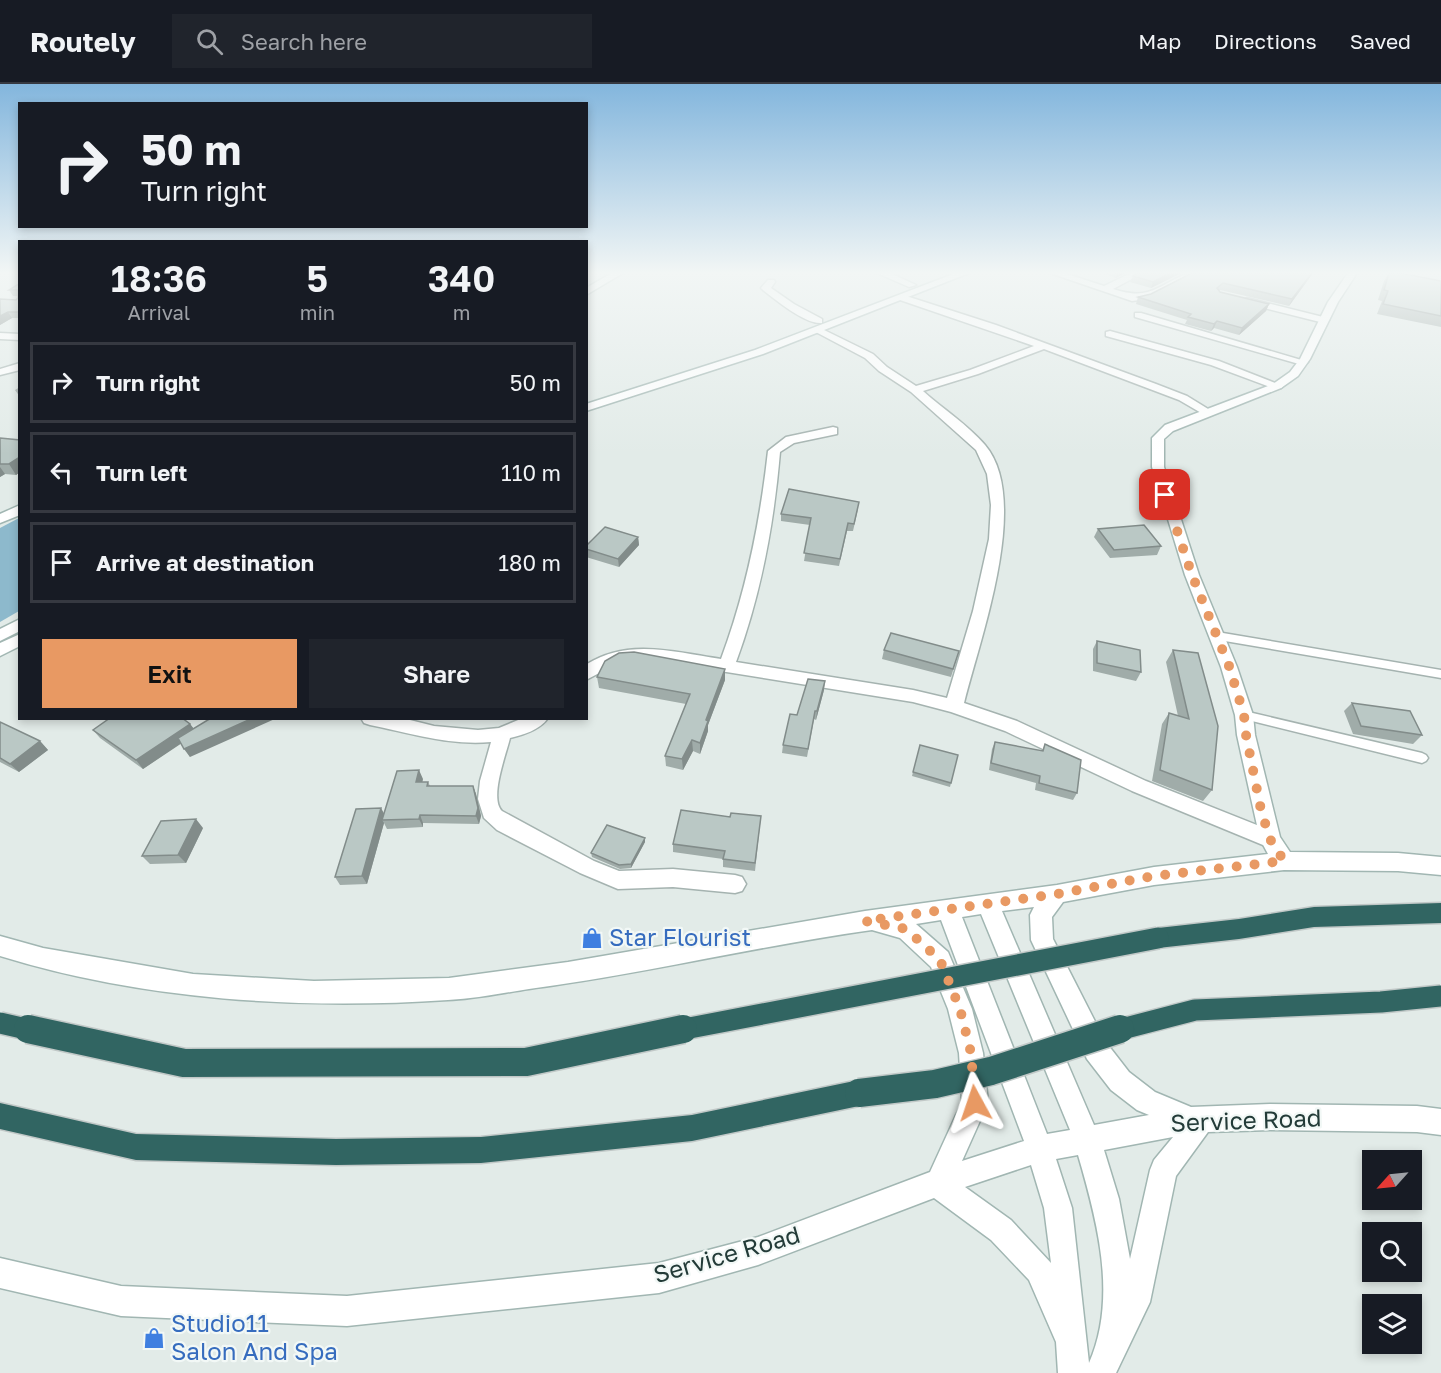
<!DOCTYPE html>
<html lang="en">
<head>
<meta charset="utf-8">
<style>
	:root { --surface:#171b24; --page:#20242c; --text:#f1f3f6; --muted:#9ea1a6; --line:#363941; --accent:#e89963 }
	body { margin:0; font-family:"Golos Text",sans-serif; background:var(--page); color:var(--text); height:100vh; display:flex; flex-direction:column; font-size:22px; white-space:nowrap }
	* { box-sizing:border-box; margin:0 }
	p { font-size:20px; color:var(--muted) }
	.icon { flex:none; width:33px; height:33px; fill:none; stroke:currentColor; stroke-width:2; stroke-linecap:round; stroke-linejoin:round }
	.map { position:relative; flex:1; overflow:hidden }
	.panel { position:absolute; left:18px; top:156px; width:570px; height:480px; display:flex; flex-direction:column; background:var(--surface); border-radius:0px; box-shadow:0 3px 9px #0003 }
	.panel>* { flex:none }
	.top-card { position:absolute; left:18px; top:18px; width:570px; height:126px; border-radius:0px; box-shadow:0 3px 9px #0003; background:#171b24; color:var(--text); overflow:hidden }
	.needle { width:39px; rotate:243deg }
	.controls { position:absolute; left:1362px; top:1066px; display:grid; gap:12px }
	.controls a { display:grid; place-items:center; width:60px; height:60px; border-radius:0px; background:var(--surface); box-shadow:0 3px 9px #0003; font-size:30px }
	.pin { position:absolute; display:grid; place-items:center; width:51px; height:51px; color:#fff; margin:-26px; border-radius:12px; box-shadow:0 3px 9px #0006 }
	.me { position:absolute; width:66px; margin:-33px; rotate:355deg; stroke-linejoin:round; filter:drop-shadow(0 0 4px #0008) }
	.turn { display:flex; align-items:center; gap:21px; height:126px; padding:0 24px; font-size:27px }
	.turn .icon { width:78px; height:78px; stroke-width:2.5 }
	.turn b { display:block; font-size:42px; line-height:51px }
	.eta { display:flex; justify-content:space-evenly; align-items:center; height:102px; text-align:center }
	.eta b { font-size:36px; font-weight:600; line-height:42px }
	.action { display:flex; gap:12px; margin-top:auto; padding:12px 24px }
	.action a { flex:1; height:69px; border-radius:0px; background:var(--accent); color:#111; font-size:24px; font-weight:600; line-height:69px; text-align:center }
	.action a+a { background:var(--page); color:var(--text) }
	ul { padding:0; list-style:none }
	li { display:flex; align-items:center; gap:18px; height:81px; margin:0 12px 9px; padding:0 12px; border:3px solid var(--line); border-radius:0px }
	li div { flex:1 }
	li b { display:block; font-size:22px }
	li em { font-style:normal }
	header { display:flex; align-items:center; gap:36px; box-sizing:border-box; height:84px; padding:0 30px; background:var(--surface); border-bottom:2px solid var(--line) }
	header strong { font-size:28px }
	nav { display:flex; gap:33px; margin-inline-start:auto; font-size:21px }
	.search { width:420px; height:54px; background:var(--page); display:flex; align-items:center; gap:15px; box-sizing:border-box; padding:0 21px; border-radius:0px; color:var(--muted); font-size:22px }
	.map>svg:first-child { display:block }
</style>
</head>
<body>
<header>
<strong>Routely</strong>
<div class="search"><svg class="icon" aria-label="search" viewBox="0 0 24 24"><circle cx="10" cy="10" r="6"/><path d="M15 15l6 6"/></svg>Search here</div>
<nav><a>Map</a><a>Directions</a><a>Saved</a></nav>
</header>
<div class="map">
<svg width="1441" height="1289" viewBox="0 0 1441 1289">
	<rect width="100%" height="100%" fill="#e2ebe8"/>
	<path fill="#8db9cc" d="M19,434V527L0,538V444Z"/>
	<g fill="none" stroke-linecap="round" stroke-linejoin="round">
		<defs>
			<path id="lane" d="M1217,548L1441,586V594L1213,555L1212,552Z
				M1244,627L1422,669L1426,671L1428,674L1426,677L1422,679L1240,634L1238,631Z"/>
			<path id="street" d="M877,189H890L916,201L909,203Z
				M1050,189H1064L1104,202L1131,189H1143L1113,205C1147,216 1154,205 1185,190L1192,192L1147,215L1132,217Z
				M768,196H774L775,198L771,204L794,220L822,235V239C806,241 776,216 763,206L761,204Z
				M903,211L996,241L1156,300L1187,312L1213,328L1211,330H1203L1179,316L1044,265L978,290L923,307C943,325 968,341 985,361C1032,416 979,557 964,619L1017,637L1146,697L1277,749L1280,755L1277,761L1270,763L1263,761L1132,707L1005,647L951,628L913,618L645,575L620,578L586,596L587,580C629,554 675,568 721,575C746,508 760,439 768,367L786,353L833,343L837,344V350L794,359L780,368C774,440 761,510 736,578L913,606L947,614L973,527L989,455L991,421L987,390L976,366L911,308L879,287L865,274L812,246L820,244L873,270L887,283L916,302L970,286L1034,262L900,216V212Z
				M1247,214L1327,234L1329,236L1324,239L1244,219L1242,217Z
				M1135,229H1141L1308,278L1299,280L1135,233Z
				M1110,247L1219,277L1283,302L1281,304H1273L1211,281L1106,252V248Z
				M0,249L20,250V256L0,255Z
				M20,279V286L0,291V285Z
				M361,634H402L434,642L478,646L499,644L523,634H548C540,646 523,651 510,654C506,671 489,714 502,727L594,777L619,787L673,785L735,791L742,793L746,800L742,807L735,809L673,803L618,805L580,789L497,746L484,734L478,715L480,697L491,658C450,662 410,649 370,641L364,639Z"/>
			<path id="secondary" d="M612,189H623L586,211V204Z
				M956,189H969L763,270L586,327V320L755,266Z
				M1348,189H1357L1338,218L1310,275L1298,292L1281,304L1173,347L1164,355V383L1199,491L1237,583L1253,631L1255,651L1280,753L1290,768L1398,769L1441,773V791L1398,787L1284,786L1154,801L1063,818L1052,833L1053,855L1105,957L1129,988L1155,1008L1191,1023L1270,1020L1417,1022L1441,1025V1051L1417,1048L1270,1046L1208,1048L1176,1092L1150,1218L1116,1289H1058L1056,1258L1029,1196L991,1156L934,1114L758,1181L659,1209L347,1242L121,1232L0,1204V1174L121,1202L347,1212L659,1179L758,1153L930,1088L962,1018L959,969L948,925L931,883L900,854L872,846C757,862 644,890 529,905C502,909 475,915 448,916C300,926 142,916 0,872V852L43,864L193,890L314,897L449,894L568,878L865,827L1057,801L1154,783L1268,770L1260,755L1237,651L1235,631L1221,583L1185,491L1152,383V354L1165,341L1273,300L1290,288L1300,275L1328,218ZM1034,823L1030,831L1031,856L1087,975L1111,1006L1137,1026L1149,1031L1094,1041L1002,827ZM981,830L1070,1046L1047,1050L962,833ZM941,836L1024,1057L962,1077L988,1019L983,969L972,925L948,868L916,840ZM1173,1053L1154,1076L1150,1086L1130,1175L1119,1115L1104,1066ZM1078,1071C1097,1136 1118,1214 1089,1279L1072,1124L1056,1075ZM1031,1081L1044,1124L1051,1179L1011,1136L965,1103Z
				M20,421V431L0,439V430Z
				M20,535V547L0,557V545Z
				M20,550V562L0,572V559Z"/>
			<path id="highway" d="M1441,819V839L1314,843L1239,855L1158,864L1150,861L1147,854L1150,847L1158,844L1239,835L1314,823Z
				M859,996L868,1000L872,1009L868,1018L859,1022L692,1057L481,1079L336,1081L136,1076L0,1045V1019L136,1050L336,1055L481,1053L692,1031Z"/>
		</defs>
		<use href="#lane" stroke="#a5b3b0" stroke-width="3"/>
		<use href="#street" stroke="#a5b3b0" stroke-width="3"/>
		<use href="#secondary" stroke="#a1b6b2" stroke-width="3"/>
		<use href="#highway" stroke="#c1c8c7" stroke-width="3"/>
		<use href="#lane" fill="#fff" fill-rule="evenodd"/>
		<use href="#street" fill="#fff" fill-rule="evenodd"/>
		<use href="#secondary" fill="#fff" fill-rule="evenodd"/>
		<use href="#highway" fill="#316562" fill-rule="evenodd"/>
		<defs>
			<path id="highway-bridge-far1" d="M0,939L35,947
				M674,947L1158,854
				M1114,947L1195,926L1381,918L1441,912"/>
			<path id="highway-bridge" d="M28,945L184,979L526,978L683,945
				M859,1009L935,1000L991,987L1120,945"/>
		</defs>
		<use href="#highway-bridge-far1" stroke="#c1c8c7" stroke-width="24" stroke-linecap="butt"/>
		<use href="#highway-bridge" stroke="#c1c8c7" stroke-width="31" stroke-linecap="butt"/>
		<use href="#highway-bridge-far1" stroke="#316562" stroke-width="21"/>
		<use href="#highway-bridge" stroke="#316562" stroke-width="28"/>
	</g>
	<path fill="#a0aca9" d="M1103,189H1125L1116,194Z
		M1181,189L1151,204L1130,198L1133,192Z
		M1191,189H1313L1289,222L1220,206L1219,207L1220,208L1269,220L1266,227L1239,251L1214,244L1211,247L1185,240L1187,236L1136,220L1138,213L1151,210Z
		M1389,189L1441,197V243L1377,230L1382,217L1378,216L1384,197Z
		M20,199V234H12L0,241V215L16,216L18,214V212H13L9,206Z
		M20,303V313L15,306Z
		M0,354L20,356V388L16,391L5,390L0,393Z
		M858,425L853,447H847L839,482L804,477L810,441L781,437V430Z
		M1098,445L1161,462L1157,471L1110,474L1094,453Z
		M638,453L639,461L619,483L586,473V462Z
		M1097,557L1141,588L1136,597L1093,587V565Z
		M884,566L959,567L951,593L882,575Z
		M1173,566L1212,706L1203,717L1152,697L1162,640L1169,629L1178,632L1166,578Z
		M597,593L725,596L708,641V647L700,670L693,667L683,686L666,682L665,672L686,620L599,604Z
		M824,606L816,636L814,635L807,673L782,669L783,661L797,631Z
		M1352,619L1422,651L1413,660L1353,650L1344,627Z
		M0,638L40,657L48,666L19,688L0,678Z
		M190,640L194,645L190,673L181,659L143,685L100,654L93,646Z
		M995,658L1042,667L1045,660L1077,709L1073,716L1035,706L1036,699L989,686L992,665Z
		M920,661L951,699L950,703L912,692Z
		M423,695L422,698H428L430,702H473L476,710L481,732L479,740L423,739V743L387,745L384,739L367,800L340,801L335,793L384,730Z
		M761,732L755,787L723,783V775L673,768V760L730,733Z
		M203,744L186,779L150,780L142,772Z
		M645,754V758L631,784L620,785L592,773L591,769Z"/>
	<path fill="#828c8a" d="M1117,189H1125L1116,194Z
		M1170,189H1181L1151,204L1153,198Z
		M1312,189H1313L1289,222L1292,215Z
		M1269,220L1266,227L1239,251L1242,244Z
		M8,228L12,234L0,241V232Z
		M1217,237L1214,244L1211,247L1214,240Z
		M20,373V388L16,391L9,380Z
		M0,383L5,390L0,393Z
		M638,453L639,461L619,483L618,475Z
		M725,585V596L708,641V647L700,670V659L706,636Z
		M825,597L824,606L816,636L817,627Z
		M253,634H277L190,673L184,665Z
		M190,640L197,649L143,685L136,676Z
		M692,656L693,667L683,686L682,675Z
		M40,657L48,666L19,688L10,680Z
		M419,686L423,695L420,707L416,698Z
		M473,702L476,710L481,732L479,740L476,732Z
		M381,724L386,733L382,736L384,739L367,800L362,792Z
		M420,731L423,739V743L419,735Z
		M196,735L203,744L186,779L178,771Z
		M645,754V758L631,784V780Z"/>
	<path fill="#bac8c5" stroke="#828c8a" stroke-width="1.5" d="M1137,189H1170L1153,198L1133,192Z
		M1192,189H1312L1292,215L1223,199L1217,204L1220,208L1269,220L1242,244L1217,237L1214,240L1188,233L1191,230L1138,213L1151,210Z
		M1389,189H1400L1441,197V232L1383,220L1388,207L1384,206Z
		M20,199V228H8L0,232V215L16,216L18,214V206H9Z
		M0,354L20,356V373L9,380H0Z
		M789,405L859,418L854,440L848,439L840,475L804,469L811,434L781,430Z
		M1144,441L1161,462L1114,466L1098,445Z
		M605,443L638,453L618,475L586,465V462Z
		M891,549L959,567L953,585L884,566Z
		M1097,557L1140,566L1141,588L1097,579Z
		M1173,566L1198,569L1218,642L1212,706L1160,686L1169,629L1189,635Z
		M634,568L725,585L706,636L708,637L700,659L692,656L682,675L665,672L690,610L597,593L605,577L619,569Z
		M808,595L825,597L817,627H815L808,665L783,661L790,630L797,631Z
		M1352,619L1410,627L1422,651L1361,642Z
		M110,634H182L190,640L136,676L93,646Z
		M211,634H253L184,665L178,654Z
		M0,638L40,657L10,680L0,674Z
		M995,658L1043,667L1045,660L1049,662L1081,676L1077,709L1039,699L1040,692L991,679Z
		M920,661L958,671L951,699L913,688Z
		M419,686L416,698H428L427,702H473L478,724L476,732L420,731L419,735L382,736L397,687Z
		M381,724L362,792L335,793L356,725Z
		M681,726L730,733L731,729L761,732L755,779L723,775L725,767L673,760Z
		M196,735L178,771L142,772L161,737Z
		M607,741L645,754L631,780L619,781L591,769Z"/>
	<linearGradient id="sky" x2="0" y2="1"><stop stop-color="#83b6dd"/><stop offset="0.51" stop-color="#f2f6f5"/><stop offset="1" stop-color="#f2f6f5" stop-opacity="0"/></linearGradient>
	<rect width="1441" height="370" fill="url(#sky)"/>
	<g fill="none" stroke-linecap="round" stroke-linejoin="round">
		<path stroke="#e89963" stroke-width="10" stroke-dasharray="0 18" d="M975,1019L971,969L960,925L940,876L906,845L865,837L1057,810L1154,792L1284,777L1270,755L1261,726L1246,651L1244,631L1229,582L1192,491L1165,411"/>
	</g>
	<defs>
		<symbol id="shop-bare" viewBox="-9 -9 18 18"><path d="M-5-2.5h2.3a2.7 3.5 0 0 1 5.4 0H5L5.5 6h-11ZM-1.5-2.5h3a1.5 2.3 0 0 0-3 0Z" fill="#3f7fe0" stroke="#f2f8f6" stroke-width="2.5" paint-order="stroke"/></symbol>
	</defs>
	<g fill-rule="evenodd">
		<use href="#shop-bare" x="577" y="839" width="30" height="30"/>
		<use href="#shop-bare" x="139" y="1239" width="30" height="30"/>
	</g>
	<g text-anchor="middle" stroke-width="4.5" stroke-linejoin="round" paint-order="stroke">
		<g font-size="24" fill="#366cbe" stroke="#f2f8f6" text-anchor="start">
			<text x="609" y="862">Star Flourist</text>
			<text x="171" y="1248">Studio11<tspan x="171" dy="28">Salon And Spa</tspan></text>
		</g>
		<g font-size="24" fill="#233b38" stroke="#f2f8f6">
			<text transform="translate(1246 1037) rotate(-2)" y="8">Service Road</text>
			<text transform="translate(727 1171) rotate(-16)" y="8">Service Road</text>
		</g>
	</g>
</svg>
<div class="controls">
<a><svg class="needle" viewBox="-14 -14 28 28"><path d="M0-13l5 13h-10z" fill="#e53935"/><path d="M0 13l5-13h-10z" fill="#9ea1a6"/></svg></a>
<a><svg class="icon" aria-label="search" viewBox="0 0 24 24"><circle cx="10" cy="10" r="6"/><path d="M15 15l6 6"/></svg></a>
<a><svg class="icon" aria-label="layers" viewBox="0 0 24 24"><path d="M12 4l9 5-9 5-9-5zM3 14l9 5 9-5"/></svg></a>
</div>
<div class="pin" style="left:1165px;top:411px;background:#d93025"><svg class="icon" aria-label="arrive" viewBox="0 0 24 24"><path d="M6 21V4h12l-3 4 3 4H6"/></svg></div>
<svg class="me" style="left:975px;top:1019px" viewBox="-20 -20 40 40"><path d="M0-17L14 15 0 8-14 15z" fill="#e89963" stroke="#fff" stroke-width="4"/></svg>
<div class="top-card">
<div class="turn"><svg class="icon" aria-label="right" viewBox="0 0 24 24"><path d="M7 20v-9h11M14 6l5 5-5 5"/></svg><div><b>50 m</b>Turn right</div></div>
</div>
<section class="panel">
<div class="eta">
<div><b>18:36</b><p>Arrival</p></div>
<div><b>5</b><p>min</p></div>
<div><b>340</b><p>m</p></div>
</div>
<ul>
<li><svg class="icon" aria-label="right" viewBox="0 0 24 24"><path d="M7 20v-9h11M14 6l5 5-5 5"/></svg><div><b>Turn right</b></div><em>50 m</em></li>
<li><svg class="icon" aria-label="left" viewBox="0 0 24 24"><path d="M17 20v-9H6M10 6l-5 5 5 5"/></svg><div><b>Turn left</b></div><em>110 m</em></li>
<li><svg class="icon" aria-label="arrive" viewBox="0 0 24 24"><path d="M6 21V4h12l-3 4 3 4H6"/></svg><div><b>Arrive at destination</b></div><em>180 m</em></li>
</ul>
<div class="action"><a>Exit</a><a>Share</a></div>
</section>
</div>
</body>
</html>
